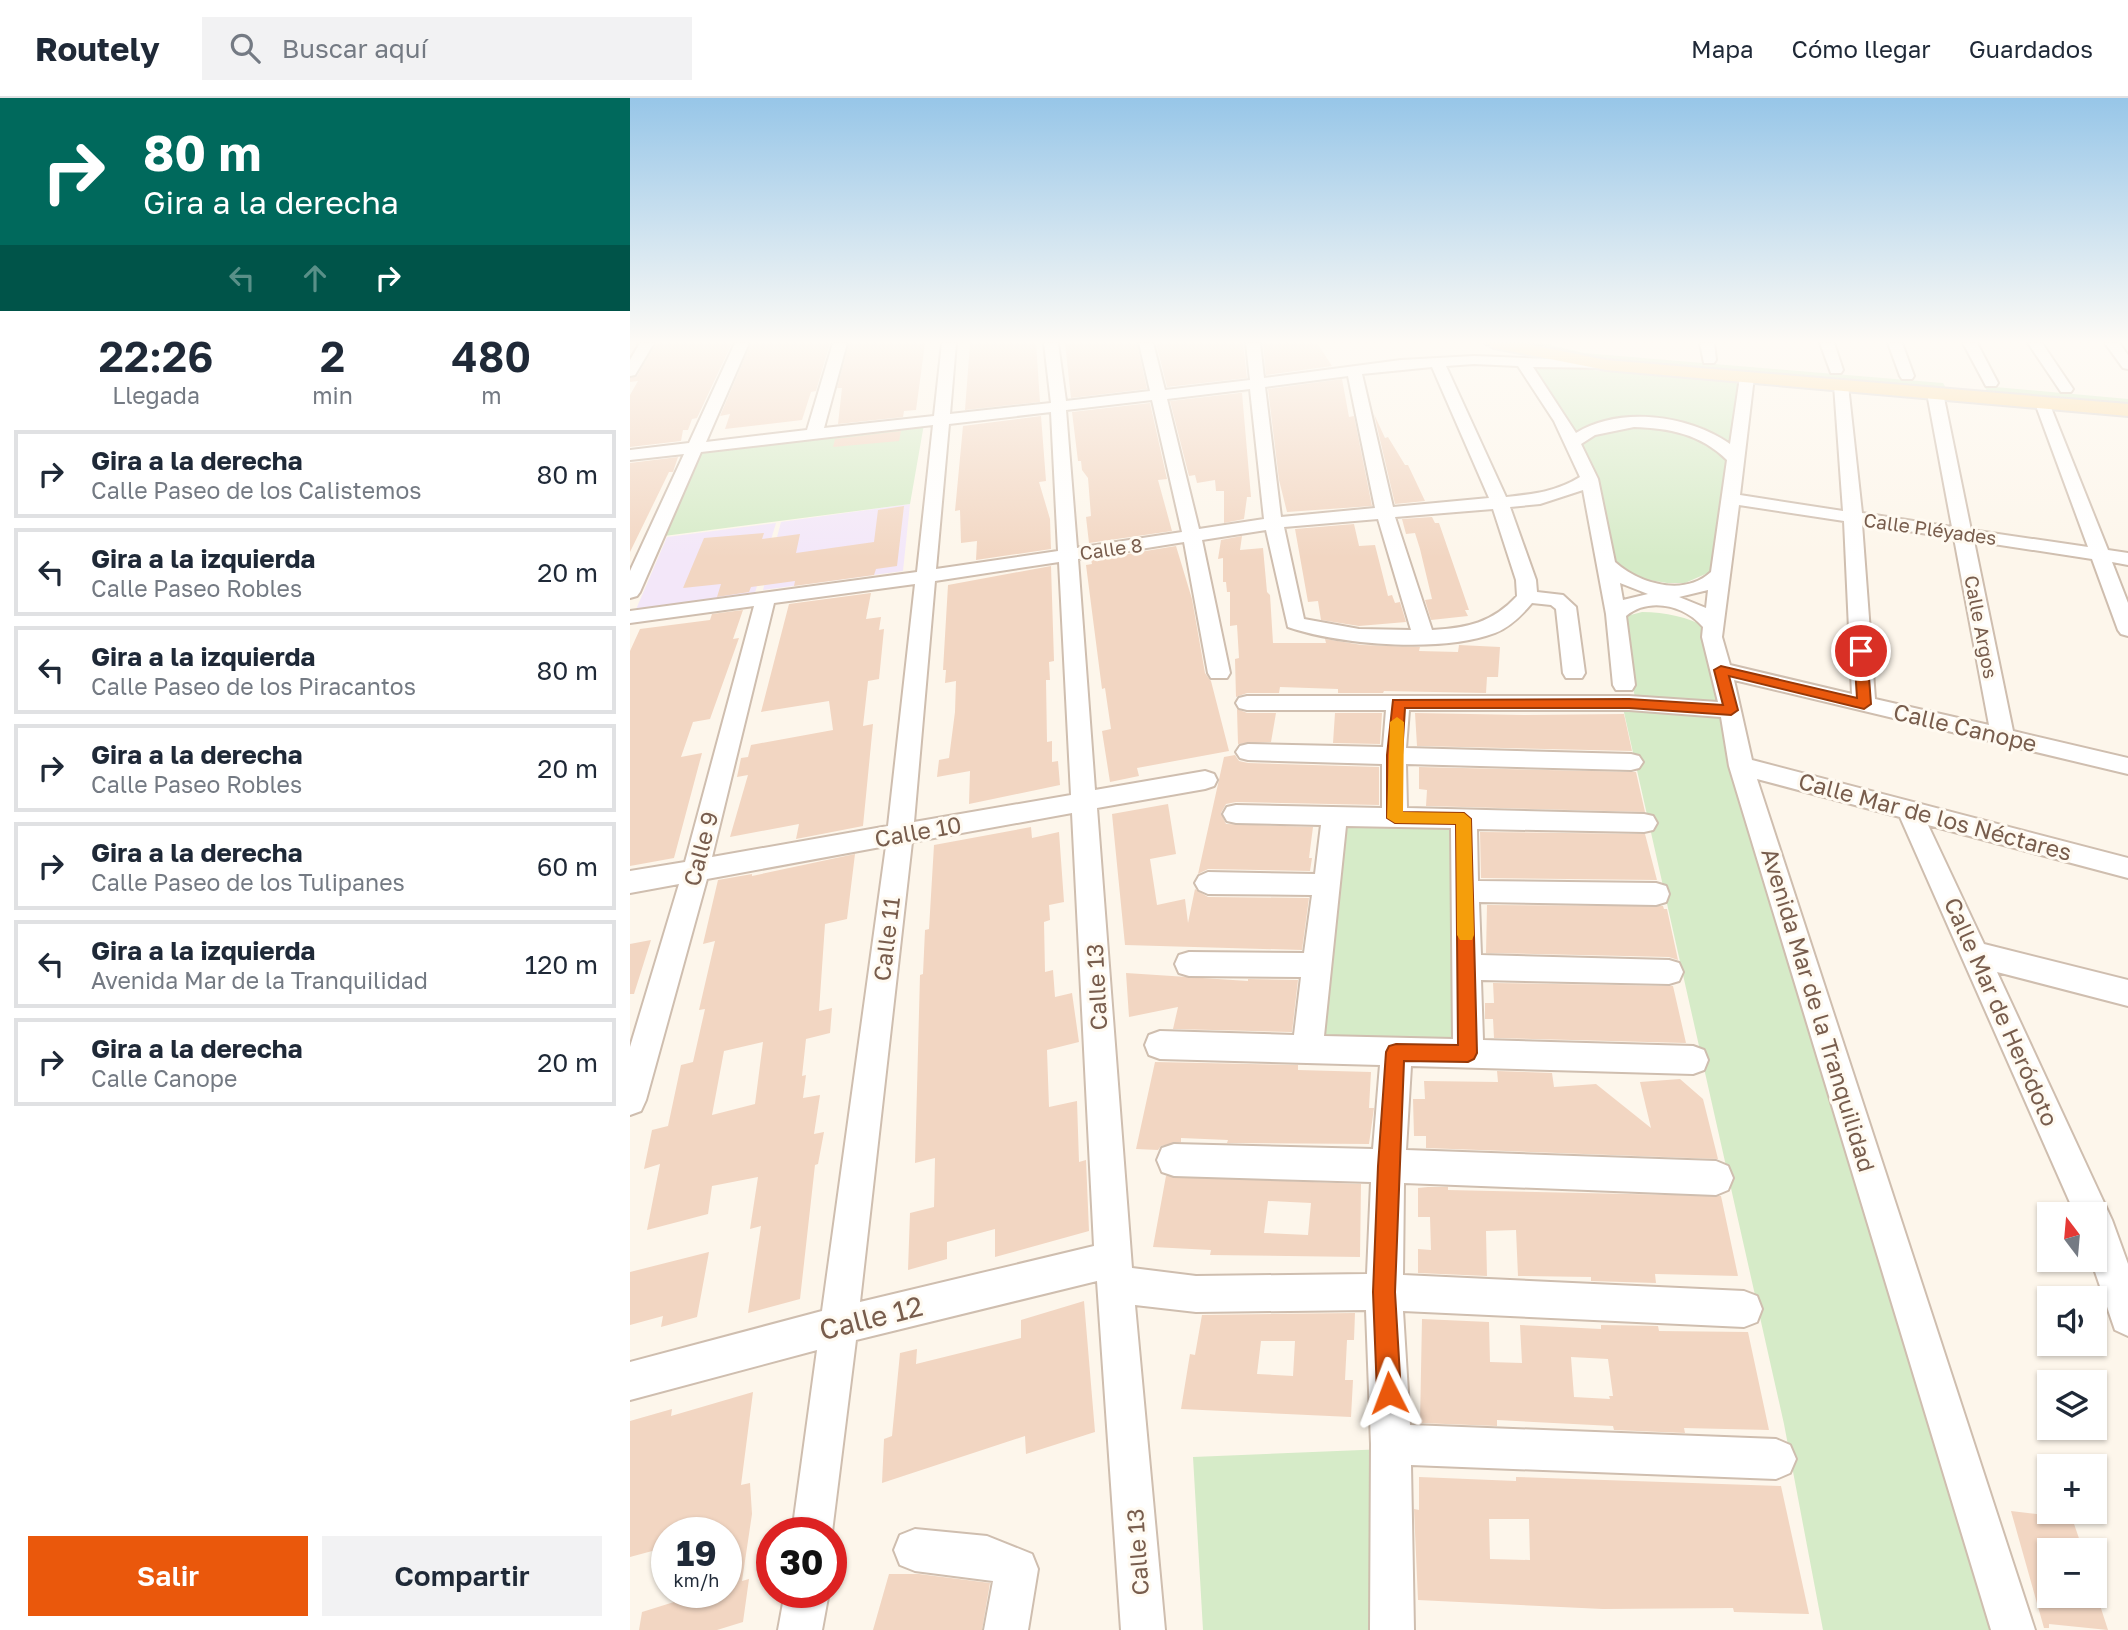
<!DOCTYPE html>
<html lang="es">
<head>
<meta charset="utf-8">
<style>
	:root { --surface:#fff; --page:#f2f2f3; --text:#1f2937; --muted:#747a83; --line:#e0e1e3; --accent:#ea580c }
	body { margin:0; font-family:"Golos Text",sans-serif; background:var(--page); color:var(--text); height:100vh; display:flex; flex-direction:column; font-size:26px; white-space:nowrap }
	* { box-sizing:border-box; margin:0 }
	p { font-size:23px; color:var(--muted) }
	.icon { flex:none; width:38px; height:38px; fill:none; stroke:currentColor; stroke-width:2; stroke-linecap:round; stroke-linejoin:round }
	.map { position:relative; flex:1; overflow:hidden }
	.details { display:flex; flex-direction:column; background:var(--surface); width:630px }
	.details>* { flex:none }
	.guide { background:#00695c; color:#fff; overflow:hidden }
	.needle { width:46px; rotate:344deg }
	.controls { position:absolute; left:1407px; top:1104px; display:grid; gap:14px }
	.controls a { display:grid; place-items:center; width:70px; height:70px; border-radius:0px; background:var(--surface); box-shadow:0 2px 5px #0004; font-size:35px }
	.speed { position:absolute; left:21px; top:1419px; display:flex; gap:14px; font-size:35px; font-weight:700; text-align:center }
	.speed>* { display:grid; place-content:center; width:91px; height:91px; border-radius:50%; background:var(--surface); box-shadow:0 2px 5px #0004; line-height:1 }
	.speed small { font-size:18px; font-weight:400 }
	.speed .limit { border:10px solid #d22; background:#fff; color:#111 }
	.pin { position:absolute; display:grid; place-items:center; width:60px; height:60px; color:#fff; margin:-30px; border:4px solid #fff; border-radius:50%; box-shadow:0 2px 7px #0007 }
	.me { position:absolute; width:77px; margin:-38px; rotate:357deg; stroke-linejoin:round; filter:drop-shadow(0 0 5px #0008) }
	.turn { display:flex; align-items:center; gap:24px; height:147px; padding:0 28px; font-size:32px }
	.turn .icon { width:91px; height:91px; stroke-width:2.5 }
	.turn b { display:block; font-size:49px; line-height:60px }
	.lanes { display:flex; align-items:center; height:66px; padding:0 28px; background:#0003; justify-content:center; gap:35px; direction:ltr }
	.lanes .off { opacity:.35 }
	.eta { display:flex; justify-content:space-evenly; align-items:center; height:119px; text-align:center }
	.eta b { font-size:42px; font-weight:600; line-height:49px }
	.action { display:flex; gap:14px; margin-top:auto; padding:14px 28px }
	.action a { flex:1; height:80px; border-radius:0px; background:var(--accent); color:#fff; font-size:28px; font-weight:600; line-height:80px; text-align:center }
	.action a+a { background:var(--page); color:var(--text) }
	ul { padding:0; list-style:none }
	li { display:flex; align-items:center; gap:21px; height:88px; margin:0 14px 10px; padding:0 14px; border:4px solid var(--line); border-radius:0px }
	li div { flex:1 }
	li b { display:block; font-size:26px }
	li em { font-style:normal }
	header { display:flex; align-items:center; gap:42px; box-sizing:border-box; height:98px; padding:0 35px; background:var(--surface); border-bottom:2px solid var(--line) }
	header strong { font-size:33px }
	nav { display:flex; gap:38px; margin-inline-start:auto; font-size:24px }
	.search { width:490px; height:63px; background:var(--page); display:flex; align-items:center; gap:18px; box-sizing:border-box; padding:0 24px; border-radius:0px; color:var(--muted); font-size:26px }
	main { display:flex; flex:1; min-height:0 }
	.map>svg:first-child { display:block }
</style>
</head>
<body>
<header>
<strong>Routely</strong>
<div class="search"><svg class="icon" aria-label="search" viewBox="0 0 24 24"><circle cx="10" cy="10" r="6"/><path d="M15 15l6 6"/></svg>Buscar aquí</div>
<nav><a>Mapa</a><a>Cómo llegar</a><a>Guardados</a></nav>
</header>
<main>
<section class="details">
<div class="guide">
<div class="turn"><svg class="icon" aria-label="right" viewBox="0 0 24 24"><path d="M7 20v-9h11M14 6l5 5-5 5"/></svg><div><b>80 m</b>Gira a la derecha</div></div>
<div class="lanes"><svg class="icon off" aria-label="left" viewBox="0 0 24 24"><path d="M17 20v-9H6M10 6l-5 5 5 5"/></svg><svg class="icon off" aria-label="ahead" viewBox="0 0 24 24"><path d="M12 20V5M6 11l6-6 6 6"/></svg><svg class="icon" aria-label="right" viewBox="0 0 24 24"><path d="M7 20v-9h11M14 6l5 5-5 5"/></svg></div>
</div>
<div class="eta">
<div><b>22:26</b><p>Llegada</p></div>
<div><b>2</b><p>min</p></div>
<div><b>480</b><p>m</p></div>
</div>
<ul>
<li><svg class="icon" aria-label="right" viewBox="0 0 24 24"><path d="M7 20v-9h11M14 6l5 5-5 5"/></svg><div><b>Gira a la derecha</b><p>Calle Paseo de los Calistemos</p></div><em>80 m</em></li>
<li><svg class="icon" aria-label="left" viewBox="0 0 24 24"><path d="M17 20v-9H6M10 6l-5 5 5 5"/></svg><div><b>Gira a la izquierda</b><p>Calle Paseo Robles</p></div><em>20 m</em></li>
<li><svg class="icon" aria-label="left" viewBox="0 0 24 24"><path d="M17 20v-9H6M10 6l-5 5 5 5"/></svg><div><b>Gira a la izquierda</b><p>Calle Paseo de los Piracantos</p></div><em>80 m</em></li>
<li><svg class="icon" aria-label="right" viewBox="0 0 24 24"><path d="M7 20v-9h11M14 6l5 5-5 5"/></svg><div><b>Gira a la derecha</b><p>Calle Paseo Robles</p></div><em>20 m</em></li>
<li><svg class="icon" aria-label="right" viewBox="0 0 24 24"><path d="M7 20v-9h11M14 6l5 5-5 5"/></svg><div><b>Gira a la derecha</b><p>Calle Paseo de los Tulipanes</p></div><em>60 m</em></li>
<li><svg class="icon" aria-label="left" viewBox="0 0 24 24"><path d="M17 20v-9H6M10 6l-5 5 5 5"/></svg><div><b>Gira a la izquierda</b><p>Avenida Mar de la Tranquilidad</p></div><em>120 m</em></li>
<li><svg class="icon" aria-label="right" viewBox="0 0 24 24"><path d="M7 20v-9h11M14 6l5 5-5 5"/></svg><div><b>Gira a la derecha</b><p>Calle Canope</p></div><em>20 m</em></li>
</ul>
<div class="action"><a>Salir</a><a>Compartir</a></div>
</section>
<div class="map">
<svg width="1498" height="1532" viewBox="0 0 1498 1532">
	<rect width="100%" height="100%" fill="#fdf6eb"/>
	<path fill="#f3e7f9" d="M280,406L273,473L133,492L151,424Z
		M146,425L124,498L4,516L37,439Z"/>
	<path fill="#d6ebc8" d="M882,245H913L954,255L1313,285L1317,292L971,264Z
		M898,269L950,271L1112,284L1104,353L1094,340L1071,329L1043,325L966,324L945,338Z
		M1354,288L1498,301V308L1359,296Z
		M294,326L280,406L34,438L72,352Z
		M987,327L1061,331L1103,362L1087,471L1055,485H1037L1001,479L981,465L949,343Z
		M1012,514C1036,514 1057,519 1078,530L1094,607L1005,601L993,519Z
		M993,610L1096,617L1370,1532H1193L1154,1326Z
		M718,726L826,731L824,946L687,941Z
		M756,1351L759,1532H573L563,1359Z"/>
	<path fill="#f2d6c2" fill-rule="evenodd" d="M26,245H102L67,320L62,321L58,332H53L51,343L0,349V297L8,283L0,284V280L7,278Z
		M121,245H200L186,293L181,294L172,322L95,331L100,316L90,318Z
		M219,245H295L286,312L274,313L273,319L208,326L212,290H207Z
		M340,245H406L410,304L335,312Z
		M435,245H507L517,291L441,300Z
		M526,245H613L617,280L537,289Z
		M633,245H687L702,268L636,277Z
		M712,281L719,319L724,318L742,408L657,414L649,382L638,291Z
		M618,294L612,295L621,399H617L614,421L594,425V393H586L585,382L567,385L565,377L559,378L540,303Z
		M520,305L537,381L528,382L542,433L459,445L456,419L461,418L458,380L452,372L451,363H448L442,314Z
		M744,316L755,340L758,339L775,367H778L795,403L765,406Z
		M411,318L416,383L409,384L420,421L421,451L346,462L347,443L331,445L330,412L325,413L333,328Z
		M271,333L269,343L203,349L205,341Z
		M48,359L43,374H39L0,454V365Z
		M274,408L267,468L246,471L244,477L164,488L165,483L121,489L119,494L87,499L91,486L53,490L74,440L134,435L132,441L170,436L166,455L244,444L248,412Z
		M802,419L805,425H809L839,512H835L838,518L801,522L795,502L802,501L790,451L785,435L776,436L772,421Z
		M724,426L729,448L745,447L758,498L762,497L765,505L770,504L776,524L729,528L691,522L688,503L678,504L665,431Z
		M612,438L610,452L633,450L637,494L640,497L643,545H696L695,541L732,547L790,549L789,553L828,554L829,547L870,549L868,579H857L856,595L754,593L753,595H708V591L650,589L649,595H617L606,599L605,561L609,560L607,527L600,528V494H597L596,484H593V460L588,461L591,442Z
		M546,448L562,501L575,575L581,583L599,653L507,670L509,678L480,684L472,633L481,631L475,590L472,591L456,467L462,466L461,462Z
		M421,468L424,563L419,564L420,582H416L417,644L422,643V664L428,663L430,687L339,706L340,673L307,679L309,662L319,660L325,614L326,583L315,585L316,572H313L318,487Z
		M241,495L236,521L251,519L249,532L254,531L249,581L238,583L233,628L243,626L233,728L166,741L169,726L100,739L118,677L107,679L111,660L118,659L121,647L203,632L199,603L131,614L159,506Z
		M113,512L103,541L109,540L80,621L63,624L51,659L72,655L44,760L0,768V553L10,531L80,522L82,516Z
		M607,611L617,615H646L641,644L608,646Z
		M705,615H752L750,646L703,645Z
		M785,615L894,617L994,616L1002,653L787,648Z
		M605,657L609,663L618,665L749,669V707L606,704L596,706L591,715L596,726L683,729L679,760H682L680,773L578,771L568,776L594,659Z
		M789,669L1006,674L1015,714L796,708L797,692L789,691Z
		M538,706L546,756L520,761L527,807L555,801L558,825L565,791L578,799L679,800L672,852L495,847L482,716Z
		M401,729L402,740L429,734L434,804L419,807L420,822L414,824L415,874L423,872L425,899L442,895L449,944L417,952L419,1009L447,1003L449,1064L456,1062L459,1133L365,1159V1131L317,1144V1161L278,1172L280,1115L304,1109L305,1060L285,1065L290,877L293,876L295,832L299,831L304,747Z
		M850,734L1015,736L1027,782L851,780Z
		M225,756L217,821L195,826L189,913L202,910L200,935L176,941L172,978L176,977L173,1000L190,997L184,1036L194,1034L188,1066L185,1067L170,1201L118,1215L131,1128L120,1131L128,1079L82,1088L78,1116L17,1132L30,1066L14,1071L22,1032L38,1028L51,967L63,964L75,911L69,912L85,843L73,846L88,782L122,776V778ZM133,944L125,1006L82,1017L94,953Z
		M857,807L1033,808L1034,811H1037L1048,862L1039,859L856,855Z
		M21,842L4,896H0V846Z
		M496,875L618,883V881L668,882L662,934L543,931L548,909L499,919Z
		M863,885L1043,888L1056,945L864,940L863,921H855V905H864Z
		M525,964L668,967V972L741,974L739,1010H744L739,1046L597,1045L598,1042L551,1040V1044L531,1048L528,1052L506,1051Z
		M867,973L922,975L924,989L966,986L1021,1030L1010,984L1050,981L1073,1001L1088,1061L796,1050V1038H784L783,1001H795L794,983L868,984Z
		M536,1078L731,1086L730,1159L580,1157L581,1152L523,1149ZM638,1103L681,1105L678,1137L634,1135Z
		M798,1089H818V1092L1091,1098L1108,1178L1025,1176L1026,1185L961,1183V1179L888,1178L886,1132L856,1133L857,1178L788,1175V1151L801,1152L800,1119H788V1090Z
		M79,1154L67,1219L31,1229L33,1218L0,1227V1174Z
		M454,1203L465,1334L396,1356L395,1338L252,1385L254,1341L262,1338L270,1255L287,1251L286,1266L391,1240V1222Z
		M725,1215L724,1242H717L715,1282H723L721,1319L551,1311L560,1256L565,1257L572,1217ZM631,1243H665L663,1278L627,1276Z
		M792,1221L859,1224L860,1264L892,1265L890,1227L971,1231V1227L1028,1228L1029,1233L1118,1234L1139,1332L1054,1330L1055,1335L984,1332L983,1328L867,1322V1328L790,1325ZM941,1259L978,1261L983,1298H979L980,1301L944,1299Z
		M123,1294L111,1387L120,1385L122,1416L112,1483L119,1481L113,1524L87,1532H9L12,1514L76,1494H96V1435H37V1449L0,1459V1323L42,1311L41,1318Z
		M789,1379L886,1383V1379L1151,1388L1179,1516L1104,1514L1103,1510L973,1511L788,1502L784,1411L789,1412ZM859,1421H899L900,1462L860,1461Z
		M1381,1413L1442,1420L1453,1452H1419V1498H1467L1478,1532L1419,1526V1530H1414Z
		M259,1476H289L360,1485L352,1532H243Z"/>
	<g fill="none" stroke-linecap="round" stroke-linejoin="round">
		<defs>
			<path id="minor" d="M10,245H24L5,277L0,278V262Z
				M105,245H119L76,344L177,332L203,245H217L194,330L304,318L312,245H326L320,316L421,305L414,245H428L436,303L520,293L509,245H523L535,292L620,282L616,245H630L634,280L771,262L844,258L976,263L983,267L981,270L903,269L946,335C990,308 1058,317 1100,346L1110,279L1117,275L1124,279L1110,397L1213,413L1204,287L1211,283L1218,287L1232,415L1322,429L1297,295L1305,290L1313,295L1341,432L1458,449L1405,305L1408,302H1418L1478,452L1498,455V467L1482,464L1498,505V538L1491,536L1488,532L1462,461L1344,443L1383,633L1498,660V676L1104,582L1122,662L1498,760V780L1298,727L1354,846L1498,882V908L1367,874L1482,1122L1498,1166V1238L1485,1232L1461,1162H1465V1116H1445L1270,719L1127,681L1405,1532H1361L1099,668L1091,619L999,612H779L776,650L1001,656L1009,658L1013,664L1009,670L1001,672L776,666L777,710L1014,716L1023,718L1027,725L1023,732L1014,734L847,731L848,783L1026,785L1036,788L1039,796L1036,804L1026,807L849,804L851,857L1039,862L1049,865L1053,874L1049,883L1039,886L851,882L853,942L1063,948L1074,952L1078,962L1074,972L1063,976L781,968L776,1052L1086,1063L1098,1068L1103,1080L1098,1092L1086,1097L774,1085L773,1177L1114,1193L1127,1198L1132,1211L1127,1224L1114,1229L773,1213L780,1327L1146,1341L1160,1347L1166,1361L1160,1375L1146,1381L781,1367L784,1532H740L741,1346L736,1212L566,1214L505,1207L535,1532H491L467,1183L226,1242L201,1442V1435H162L187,1252L0,1302V1264L192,1213L256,748L77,781L16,1002L11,1013L0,1017V949L49,786L0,795V773L55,764L124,508L0,525V513L287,474L303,327L71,354L10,494L7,498L0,500V473L54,356L0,362V352L59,345ZM844,266L888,268L924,323L950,379C926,394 903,396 876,399L816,268ZM802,269L859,400L763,409L732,276ZM718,278L745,410L651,419L635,289ZM620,291L634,421L569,431L537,301ZM522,302L552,434L447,450L436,312ZM421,314L428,453L306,471L319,326ZM1004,329C1039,330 1071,336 1097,362L1081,474C1054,499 1010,486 985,464L968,381L951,346L965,337ZM953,392L976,516L983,587L986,592H1002L1005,587L996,518C1019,499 1054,507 1073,529L1072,539L1088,604L999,598H617L609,600L606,605L609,610L617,612H756L753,649L618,646L610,648L606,654L610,660L618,662L752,666V710L606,707L597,709L593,716L597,723L606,725L691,727L685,776L578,774L569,778L565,785L569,792L578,796L682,797L674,855L559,854L549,857L545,866L549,875L559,878L671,879L664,937L530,933L519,937L515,947L519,957L530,961L750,967L743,1051L544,1046L532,1050L527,1062L532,1074L544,1078L741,1084L737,1176L566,1178L502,1170L467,710L575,691L584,688L587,682L584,676L575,673L465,692L448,461L554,444L578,575L581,580H597L600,575L572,442L636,432L658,529C710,547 813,555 865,535C880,529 892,517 902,505L921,507L926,511L933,575L936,580H952L955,575L946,509L933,497L907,494L906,482L880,409L910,406ZM1109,407L1214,423L1222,596L1100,567L1092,539ZM863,411L886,482L887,498C862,525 837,530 802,532L765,419ZM748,421L781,532L729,531L674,521L654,429ZM1232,426L1324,440L1359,627L1245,601ZM429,464L441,697L284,724L305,483ZM990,485L1018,496L993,502ZM285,486L258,728L82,759L144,505ZM1078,492L1076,510L1049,499ZM442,715L464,1148L230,1204L282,744ZM716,728L821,730L823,941L694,938Z
				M1070,245H1084L1086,262L1084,265H1074Z
				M1190,245H1204L1213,272L1211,275H1201Z
				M1258,245H1272L1284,278L1282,281H1272L1270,278Z
				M1333,245H1347L1368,285L1366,288H1356Z
				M1398,245H1412L1443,291L1441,294H1431Z
				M1475,245H1489L1498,257V271L1493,270Z
				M285,1431L357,1438L402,1456L408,1471L398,1532H354L363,1483L285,1473L270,1467L264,1452L270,1437Z
				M155,1494H199L192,1532H148Z"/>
			<path id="major" d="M855,245H892L976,262L1498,306V318L976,272L864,250Z"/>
		</defs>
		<use href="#minor" stroke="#cfbeaf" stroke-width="4"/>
		<use href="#major" stroke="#d9d2cd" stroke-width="4"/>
		<use href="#minor" fill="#fff" fill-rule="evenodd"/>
		<use href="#major" fill="#fadba5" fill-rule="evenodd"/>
	</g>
	<linearGradient id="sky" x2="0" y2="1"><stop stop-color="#97c6e8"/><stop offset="0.53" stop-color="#fefbf6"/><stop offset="1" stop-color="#fefbf6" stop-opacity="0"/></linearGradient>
	<rect width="1498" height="460" fill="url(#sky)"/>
	<path fill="#ea580c" stroke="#983908" stroke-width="2" d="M1231,549L1237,553L1241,606L1234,611L1099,578L1108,612L1101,617L999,610H775L772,657V714L834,715L841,721L847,955L844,961L838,964L774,963L765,1194L771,1295L767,1303L759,1307L751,1303L747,1295L743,1194L748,1068L756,954L759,948L766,946L828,947L826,726L765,725L757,720V657L763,602L999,601L1093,607L1084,572L1091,568L1227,600L1224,553Z"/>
	<path fill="#f59e0b" d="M767,619L774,624L773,714L834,715L841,721L844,837L842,842H830L827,837L826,726L765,725L757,720L760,624Z"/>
	<g text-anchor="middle" stroke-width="6" stroke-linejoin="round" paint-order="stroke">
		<g font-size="19" fill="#785d4d" stroke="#fffaf1">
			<text transform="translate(1300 431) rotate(8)" y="7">Calle Pléyades</text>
			<text transform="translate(481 451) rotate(-8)" y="7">Calle 8</text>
			<text transform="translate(1351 529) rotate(79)" y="7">Calle Argos</text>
		</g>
		<g font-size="23" fill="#785d4d" stroke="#fffaf1">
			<text transform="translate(1335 630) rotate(13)" y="8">Calle Canope</text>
			<text transform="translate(1305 719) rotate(15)" y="8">Calle Mar de los Néctares</text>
			<text transform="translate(288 734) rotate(-10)" y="8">Calle 10</text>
			<text transform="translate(71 751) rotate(-75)" y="8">Calle 9</text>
			<text transform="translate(257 841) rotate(-83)" y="8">Calle 11</text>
			<text transform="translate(467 889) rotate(-93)" y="8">Calle 13</text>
			<text transform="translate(1188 912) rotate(73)" y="8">Avenida Mar de la Tranquilidad</text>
			<text transform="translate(1371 914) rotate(66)" y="8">Calle Mar de Heródoto</text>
			<text transform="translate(508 1454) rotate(-94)" y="8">Calle 13</text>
		</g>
		<g font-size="28" fill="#785d4d" stroke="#fffaf1">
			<text transform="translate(241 1220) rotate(-14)" y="10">Calle 12</text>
		</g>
	</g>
</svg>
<div class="controls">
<a><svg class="needle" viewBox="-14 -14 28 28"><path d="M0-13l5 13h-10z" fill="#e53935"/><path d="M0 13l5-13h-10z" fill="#747a83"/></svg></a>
<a><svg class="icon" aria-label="sound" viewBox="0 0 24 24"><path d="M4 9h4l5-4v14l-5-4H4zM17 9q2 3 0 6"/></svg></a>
<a><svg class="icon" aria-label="layers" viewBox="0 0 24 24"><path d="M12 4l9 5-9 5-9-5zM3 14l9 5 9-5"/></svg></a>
<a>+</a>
<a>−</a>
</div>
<div class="speed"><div>19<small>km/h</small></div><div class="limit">30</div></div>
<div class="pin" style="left:1231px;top:553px;background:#d93025"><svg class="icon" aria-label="arrive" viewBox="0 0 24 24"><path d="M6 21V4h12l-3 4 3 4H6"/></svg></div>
<svg class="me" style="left:759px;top:1295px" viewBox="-20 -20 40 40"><path d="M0-17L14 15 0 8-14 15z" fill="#ea580c" stroke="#fff" stroke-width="4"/></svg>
</div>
</main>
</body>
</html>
